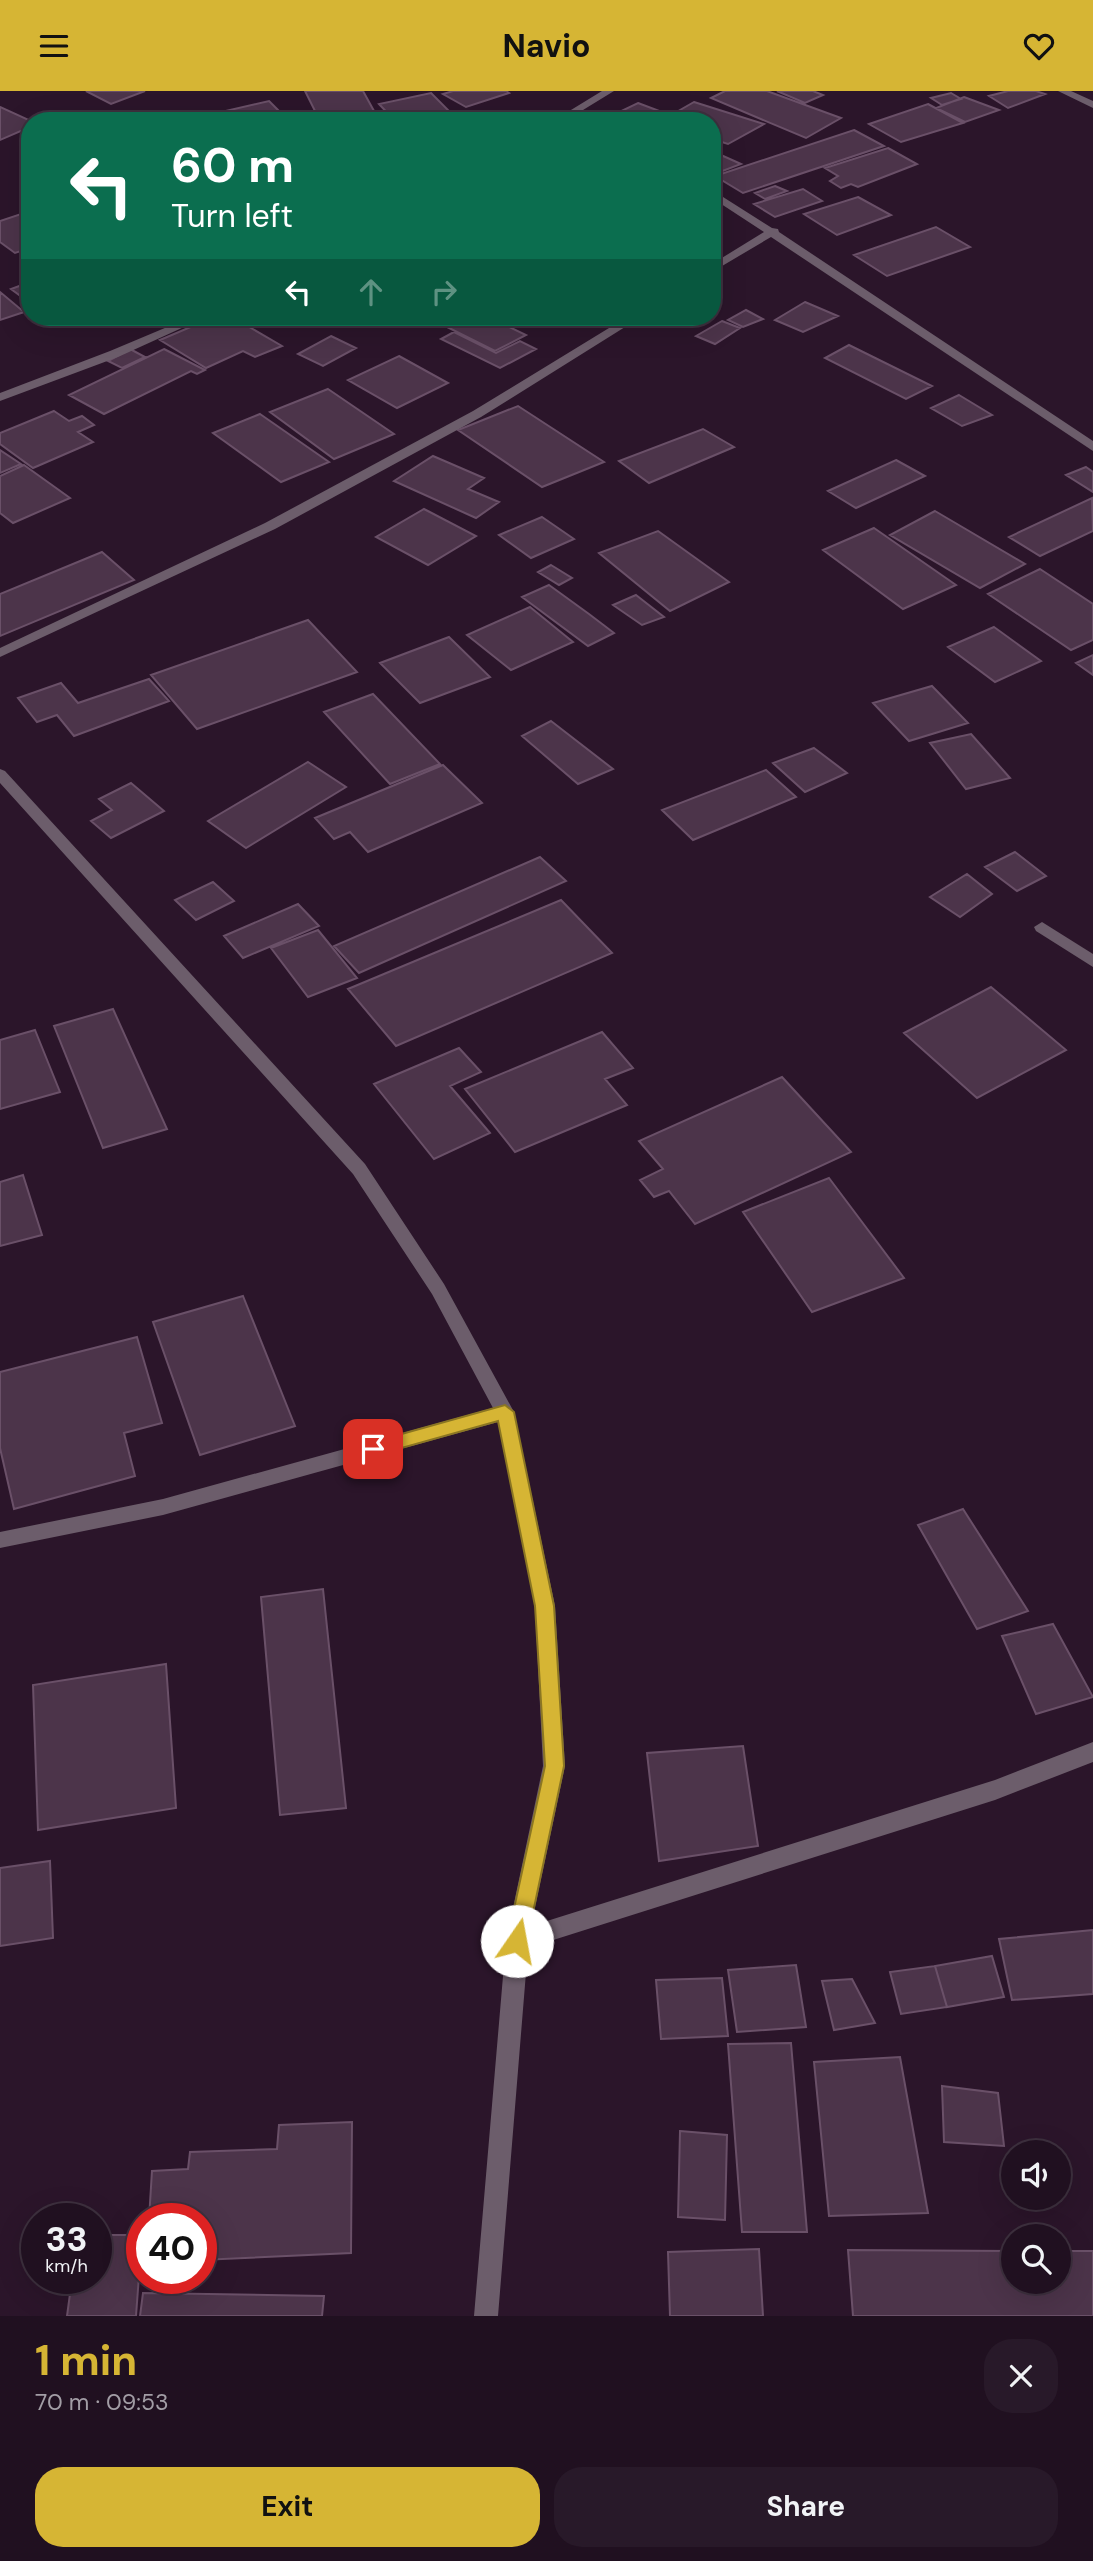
<!DOCTYPE html>
<html lang="en">
<head>
<meta charset="utf-8">
<style>
	:root { --surface:#201020; --page:#281929; --text:#f1f3f6; --muted:#a29da5; --line:#3d303e; --accent:#d6b534 }
	body { margin:0; font-family:"DM Sans",sans-serif; background:var(--page); color:var(--text); height:100vh; display:flex; flex-direction:column; font-size:26px; white-space:nowrap }
	* { box-sizing:border-box; margin:0 }
	p { font-size:23px; color:var(--muted) }
	.icon { flex:none; width:38px; height:38px; fill:none; stroke:currentColor; stroke-width:2; stroke-linecap:round; stroke-linejoin:round }
	.map { position:relative; height:2225px; overflow:hidden }
	.details { display:flex; flex-direction:column; background:var(--surface); flex:1 }
	.details>* { flex:none }
	.guide { position:absolute; left:21px; top:21px; width:700px; height:214px; border-radius:28px; box-shadow:0 7px 28px #0002,0 0 0 2px var(--line); background:#0b6e4f; color:#fff; overflow:hidden }
	.tools { position:absolute; left:1001px; top:2049px; display:grid; gap:14px }
	.tools a { display:grid; place-items:center; width:70px; height:70px; border-radius:50%; background:var(--surface); box-shadow:0 7px 28px #0002,0 0 0 2px var(--line); font-size:35px }
	.speed { position:absolute; left:21px; top:2112px; display:flex; gap:14px; font-size:35px; font-weight:700; text-align:center }
	.speed>* { display:grid; place-content:center; width:91px; height:91px; border-radius:50%; background:var(--surface); box-shadow:0 7px 28px #0002,0 0 0 2px var(--line); line-height:1 }
	.speed small { font-size:18px; font-weight:400 }
	.speed .limit { border:10px solid #d22; background:#fff; color:#111 }
	.pin { position:absolute; display:grid; place-items:center; width:60px; height:60px; color:#fff; margin:-30px; border-radius:14px; box-shadow:0 4px 10px #0006 }
	.me { position:absolute; width:77px; margin:-38px; rotate:12deg; stroke-linejoin:round; filter:drop-shadow(0 0 5px #0008) }
	.turn { display:flex; align-items:center; gap:24px; height:147px; padding:0 35px; font-size:32px }
	.turn .icon { width:91px; height:91px; stroke-width:2.5 }
	.turn b { display:block; font-size:49px; line-height:60px }
	.lanes { display:flex; align-items:center; height:66px; padding:0 35px; background:#0003; justify-content:center; gap:35px; direction:ltr }
	.lanes .off { opacity:.35 }
	.round { display:grid; place-items:center; flex:none; width:74px; height:74px; border-radius:28px; background:var(--page) }
	.overview { display:flex; align-items:center; justify-content:space-between; height:119px; padding:0 35px }
	h1 { font-size:42px; font-weight:700; line-height:52px; color:var(--accent) }
	.button { display:flex; gap:14px; margin-top:auto; padding:14px 35px }
	.button a { flex:1; height:80px; border-radius:28px; background:var(--accent); color:#111; font-size:28px; font-weight:700; line-height:80px; text-align:center }
	.button a+a { background:var(--page); color:var(--text) }
	header { display:flex; justify-content:space-between; align-items:center; height:91px; padding:0 35px; background:var(--accent); color:#111; font-size:32px; font-weight:700 }
	.map>svg:first-child { display:block }
</style>
</head>
<body>
<header><svg class="icon" aria-label="menu" viewBox="0 0 24 24"><path d="M4 6h16M4 12h16M4 18h16"/></svg>Navio<svg class="icon" aria-label="heart" viewBox="0 0 24 24"><path d="M12 20l-8-8c-3-5 5-10 8-4 3-6 11-1 8 4z"/></svg></header>
<div class="map">
<svg width="1093" height="2225" viewBox="0 0 1093 2225">
	<rect width="100%" height="100%" fill="#2b152a"/>
	<path fill="#4c344a" stroke="#6a5068" stroke-width="2" d="M86,0H145L111,13Z
		M305,0H363L374,20L318,26Z
		M453,0H506L509,2L466,16L443,3Z
		M725,0H767L841,27L806,47L711,7Z
		M777,0H813L823,4L805,12Z
		M1008,0H1036L1045,3L1008,17L989,5Z
		M431,2L449,20L432,23L439,30H395L379,13Z
		M951,2L961,8L942,14L931,7Z
		M964,6L999,19L965,31L936,17Z
		M269,10L289,30H230L221,21Z
		M694,11L764,33L728,53L712,48V30H661Z
		M638,12L662,21L638,30H628L615,23Z
		M928,13L963,32L901,51L869,33Z
		M0,16L31,30L30,36L0,49Z
		M215,22L224,30H182Z
		M854,39L884,55L743,102L715,85Z
		M888,57L917,73L858,96L851,93L841,97L830,90L838,85L825,77Z
		M712,60L741,73L712,84Z
		M775,95L787,100L765,108L755,102Z
		M803,98L822,110L775,126L754,113Z
		M858,106L891,124L837,144L804,123Z
		M27,121L30,123V157L15,162L0,151V130Z
		M936,136L970,156L887,185L854,164Z
		M30,191V212L11,198Z
		M0,201L24,221L0,229Z
		M805,211L838,225L803,241L775,229Z
		M746,219L763,228L743,236L728,229Z
		M214,226H232L282,255L255,266L243,260L206,277L160,249Z
		M464,226H488L526,244L495,260L445,235Z
		M722,230L740,237L715,253L696,245Z
		M454,241L496,262L520,250L536,258L500,277L441,248Z
		M331,245L356,257L323,275L298,263Z
		M849,254L932,295L906,308L825,267Z
		M130,258L145,266L122,277L108,270Z
		M164,258L205,279L197,283L191,280L104,323L69,304Z
		M399,265L448,292L397,317L348,289Z
		M328,298L394,343L334,368L270,321Z
		M959,304L992,324L962,335L931,317Z
		M518,315L604,371L542,396L458,339Z
		M54,320L69,330L82,325L94,334L78,341L93,351L33,377L0,353V342Z
		M260,323L329,371L281,391L213,342Z
		M703,338L734,356L649,392L619,370Z
		M0,359L21,373L0,382Z
		M433,365L484,387L468,398L499,411L476,427L394,390Z
		M896,369L925,385L856,417L828,400Z
		M24,374L70,407L13,432L0,422V385Z
		M1086,376L1093,381V401L1066,384Z
		M1092,407L1093,440L1040,465L1009,446Z
		M424,418L476,445L428,474L376,446Z
		M935,420L1025,473L980,497L890,444Z
		M542,426L574,448L531,467L499,444Z
		M874,437L956,494L903,518L823,459Z
		M658,440L729,491L670,520L599,462Z
		M102,461L134,489L0,545V503Z
		M551,474L572,487L559,494L538,481Z
		M1040,478L1093,513V549L1071,559L988,503Z
		M549,494L589,523L614,542L588,555L522,506Z
		M636,504L664,526L642,534L613,514Z
		M530,516L573,551L511,579L467,544Z
		M308,529L357,581L197,638L151,584Z
		M994,536L1041,570L995,591L948,556Z
		M449,546L490,586L420,612L380,572Z
		M1093,564V584L1076,572Z
		M149,588L169,610L74,645L57,624L37,631L18,607L61,592L78,612Z
		M932,595L968,632L909,650L873,612Z
		M373,603L440,673L390,693L324,621Z
		M551,630L613,678L578,693L522,645Z
		M971,643L1010,687L966,698L930,652Z
		M814,657L847,682L805,701L773,672Z
		M308,671L346,696L246,757L208,730Z
		M443,674L482,712L368,761L350,741L334,748L315,727Z
		M766,679L796,706L693,749L662,719Z
		M131,692L164,720L111,747L91,730L112,719L99,708Z
		M1015,761L1046,785L1017,800L985,776Z
		M540,766L566,790L359,882L334,855Z
		M967,783L992,803L960,826L930,806Z
		M213,791L234,810L196,829L175,809Z
		M561,809L612,862L396,955L348,898Z
		M298,813L319,835L243,867L224,845Z
		M318,839L357,887L308,906L271,857Z
		M991,896L1066,959L977,1007L904,942Z
		M113,918L167,1038L103,1057L54,935Z
		M35,939L60,1001L0,1018V949Z
		M602,941L633,977L605,988L627,1014L515,1061L465,998Z
		M459,957L481,981L450,995L490,1042L434,1068L374,993Z
		M782,986L851,1061L695,1133L669,1100L654,1106L640,1089L663,1078L639,1050Z
		M23,1084L42,1144L0,1155V1091Z
		M829,1087L904,1187L812,1221L743,1121Z
		M243,1205L295,1335L200,1364L153,1231Z
		M137,1246L162,1332L124,1342L135,1385L14,1418L0,1357V1281Z
		M963,1418L1028,1520L977,1538L918,1434Z
		M323,1498L346,1717L280,1724L261,1506Z
		M1053,1533L1093,1606L1036,1623L1002,1545Z
		M166,1573L176,1717L38,1739L33,1594Z
		M743,1655L758,1755L659,1770L647,1662Z
		M50,1770L53,1847L0,1855V1777Z
		M1093,1839V1903L1012,1909L999,1848Z
		M992,1865L1004,1906L947,1916L935,1875Z
		M796,1874L806,1936L737,1941L728,1879Z
		M935,1875L947,1916L901,1923L890,1881Z
		M722,1887L728,1945L661,1948L656,1889Z
		M852,1888L875,1932L834,1939L822,1890Z
		M791,1952L807,2141H742L728,1953Z
		M900,1966L928,2122L829,2125L814,1971Z
		M942,1995L998,2002L1004,2055L944,2051Z
		M352,2031L351,2162L201,2169V2128H149L152,2080L188,2078L190,2061L277,2058L279,2034Z
		M680,2040L727,2044L725,2129L678,2126Z
		M96,2144H142L136,2225H67L72,2188H96Z
		M759,2158L763,2225H670L668,2161Z
		M848,2159L1013,2160V2191H1059V2160H1093V2225H853Z
		M143,2202L324,2205L322,2225H140Z"/>
	<g fill="none" stroke-linecap="round" stroke-linejoin="round">
		<path fill="#6c5d6b" fill-rule="evenodd" d="M602,0H614L583,19L598,30H586L576,24L566,30H553Z
			M1058,0H1071L1093,10V17Z
			M712,99L772,137L778,138L779,141L1093,350V360L771,146L712,181V173L764,141L712,107Z
			M191,226H206L118,266L0,310V302L110,260Z
			M627,226H641L481,326L275,438L0,566V557L265,432L473,320Z
			M0,678L5,680L365,1073L444,1193L514,1321L555,1515L565,1675L531,1835L995,1689L1093,1651V1671L995,1709L528,1857L498,2225H474L506,1850L543,1675L535,1515L498,1331L163,1424L0,1457V1441L163,1408L493,1317L432,1203L353,1083L0,692Z
			M1042,831L1093,863V876L1036,840L1034,836Z"/>
	</g>
	<path fill="#d6b534" stroke="#8b7622" stroke-width="2" d="M505,1314L514,1321L554,1515L564,1675L527,1850L524,1857L517,1859L510,1857L507,1850L545,1675L535,1515L498,1330L373,1365L365,1358L373,1351Z"/>
</svg>
<div class="tools">
<a><svg class="icon" aria-label="sound" viewBox="0 0 24 24"><path d="M4 9h4l5-4v14l-5-4H4zM17 9q2 3 0 6"/></svg></a>
<a><svg class="icon" aria-label="search" viewBox="0 0 24 24"><circle cx="10" cy="10" r="6"/><path d="M15 15l6 6"/></svg></a>
</div>
<div class="speed"><div>33<small>km/h</small></div><div class="limit">40</div></div>
<div class="pin" style="left:373px;top:1358px;background:#d93025"><svg class="icon" aria-label="arrive" viewBox="0 0 24 24"><path d="M6 21V4h12l-3 4 3 4H6"/></svg></div>
<svg class="me" style="left:517px;top:1850px" viewBox="-20 -20 40 40"><circle r="19" fill="#fff"/><path d="M0-13L10 11 0 6-10 11z" fill="#d6b534"/></svg>
<div class="guide">
<div class="turn"><svg class="icon" aria-label="left" viewBox="0 0 24 24"><path d="M17 20v-9H6M10 6l-5 5 5 5"/></svg><div><b>60 m</b>Turn left</div></div>
<div class="lanes"><svg class="icon" aria-label="left" viewBox="0 0 24 24"><path d="M17 20v-9H6M10 6l-5 5 5 5"/></svg><svg class="icon off" aria-label="ahead" viewBox="0 0 24 24"><path d="M12 20V5M6 11l6-6 6 6"/></svg><svg class="icon off" aria-label="right" viewBox="0 0 24 24"><path d="M7 20v-9h11M14 6l5 5-5 5"/></svg></div>
</div>
</div>
<section class="details">
<div class="overview"><div><h1>1 min</h1><p>70 m · 09:53</p></div><a class="round"><svg class="icon" aria-label="close" viewBox="0 0 24 24"><path d="M6 6l12 12M18 6L6 18"/></svg></a></div>
<div class="button"><a>Exit</a><a>Share</a></div>
</section>
</body>
</html>
